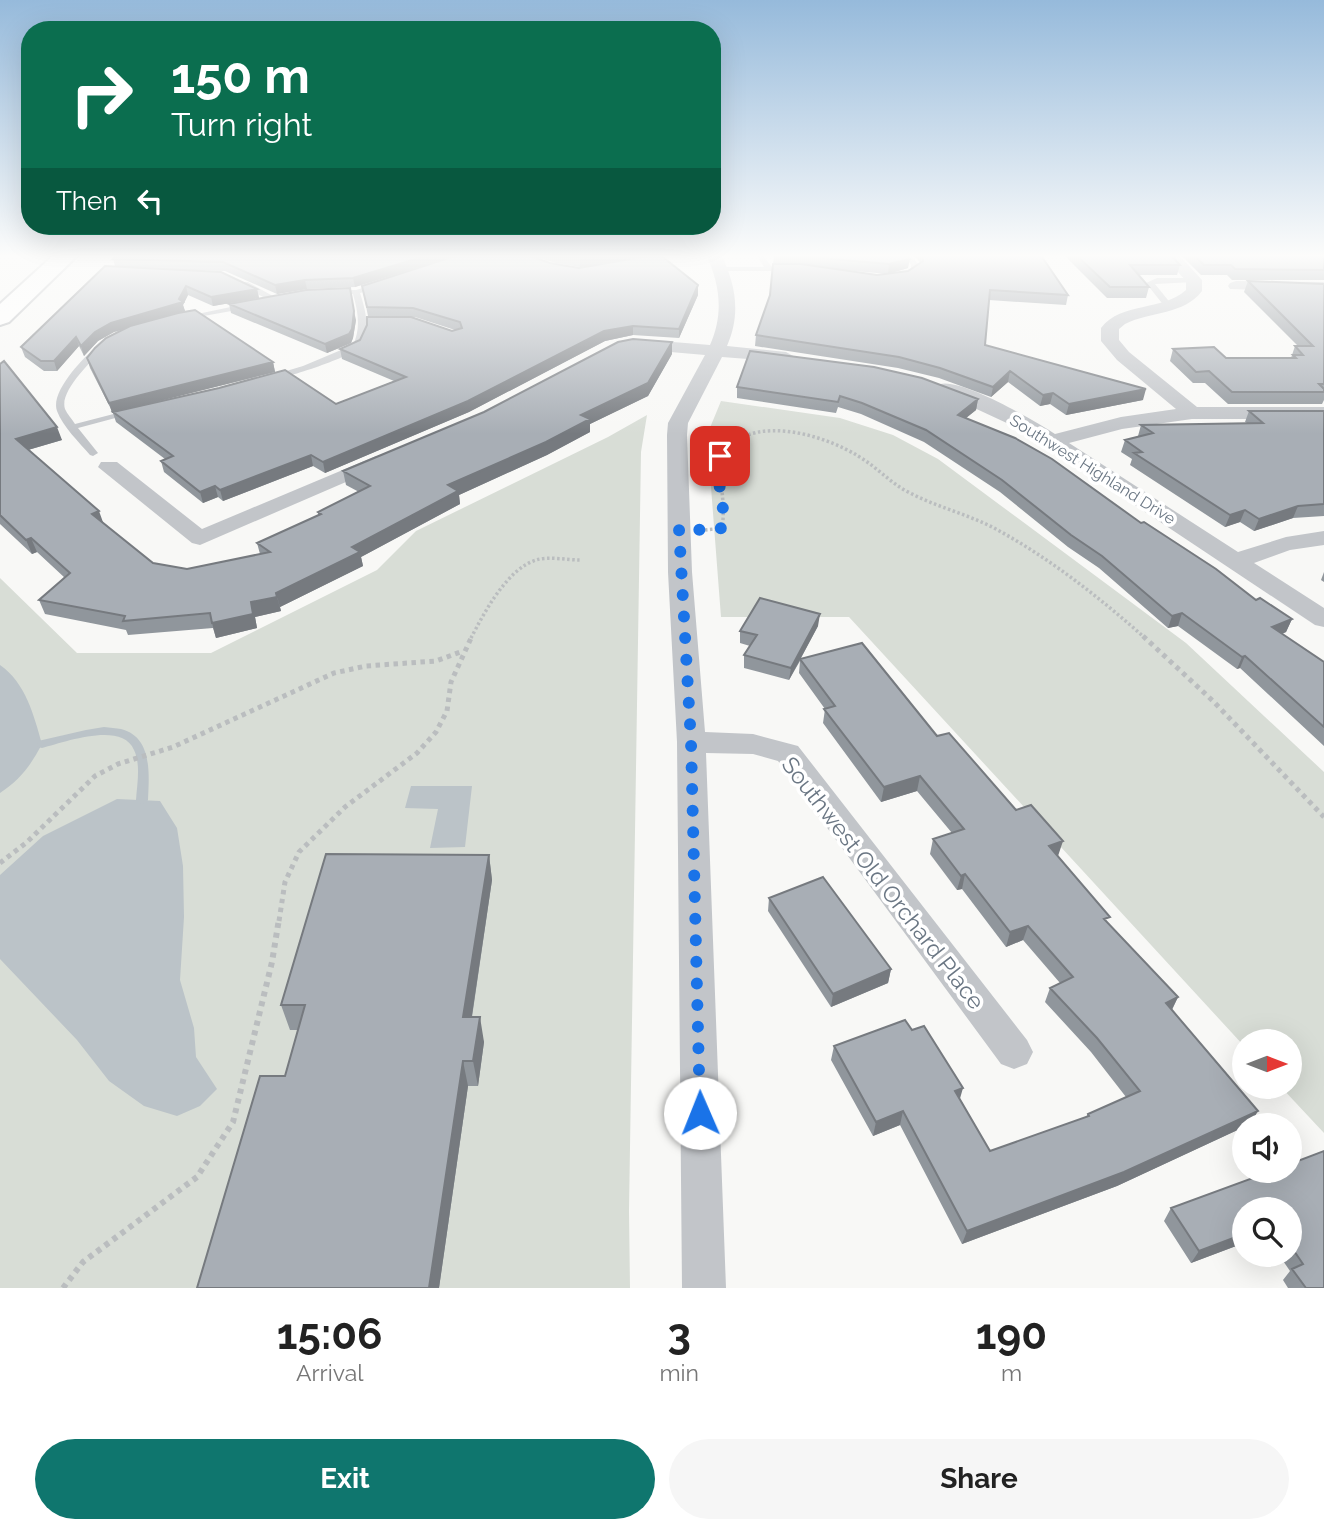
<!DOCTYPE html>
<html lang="en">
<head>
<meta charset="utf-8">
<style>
	:root { --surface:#fff; --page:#f6f6f6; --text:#222; --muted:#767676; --accent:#0f766e }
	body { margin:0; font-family:Raleway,sans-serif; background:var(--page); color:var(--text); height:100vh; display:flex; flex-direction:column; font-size:26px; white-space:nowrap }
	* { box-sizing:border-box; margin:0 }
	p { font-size:23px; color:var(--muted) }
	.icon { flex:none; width:38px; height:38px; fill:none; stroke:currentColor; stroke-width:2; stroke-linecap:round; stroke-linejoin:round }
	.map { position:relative; height:1288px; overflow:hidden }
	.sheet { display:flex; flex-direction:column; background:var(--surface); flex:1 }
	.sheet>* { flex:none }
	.guide { position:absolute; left:21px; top:21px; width:700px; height:214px; border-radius:28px; box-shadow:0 7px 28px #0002; background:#0b6e4f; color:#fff; overflow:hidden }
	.needle { width:46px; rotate:90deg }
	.buttons { position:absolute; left:1232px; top:1029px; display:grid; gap:14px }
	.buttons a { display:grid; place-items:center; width:70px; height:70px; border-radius:50%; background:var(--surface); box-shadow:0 7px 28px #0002; font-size:35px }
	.pin { position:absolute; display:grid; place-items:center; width:60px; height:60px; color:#fff; margin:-30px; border-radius:14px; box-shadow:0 4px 10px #0006 }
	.me { position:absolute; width:77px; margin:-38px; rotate:359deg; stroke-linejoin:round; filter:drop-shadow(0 0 5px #0008) }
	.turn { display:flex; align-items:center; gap:24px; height:147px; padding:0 35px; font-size:32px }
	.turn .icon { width:91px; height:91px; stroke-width:2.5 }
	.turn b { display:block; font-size:49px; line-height:60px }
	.then { display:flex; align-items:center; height:66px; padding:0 35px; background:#0003; gap:14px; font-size:26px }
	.eta { display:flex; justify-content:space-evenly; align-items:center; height:119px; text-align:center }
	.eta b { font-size:42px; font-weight:700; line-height:49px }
	.cta { display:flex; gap:14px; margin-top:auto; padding:14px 35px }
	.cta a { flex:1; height:80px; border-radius:42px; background:var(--accent); color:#fff; font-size:28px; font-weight:700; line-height:80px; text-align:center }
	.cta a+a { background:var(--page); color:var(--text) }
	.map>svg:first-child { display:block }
</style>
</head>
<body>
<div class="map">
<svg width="1324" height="1288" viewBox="0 0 1324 1288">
	<rect width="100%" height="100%" fill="#f8f8f6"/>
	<path fill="#d8ddd6" d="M721,401L840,418L893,435L938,459L1186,643L1324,772V1133L1281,1087H1290V1041H1244V1046L849,617H721L707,435Z
		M647,415L641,452L629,1211L630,1288H0V578L77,653H211L377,570L416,531L608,437Z"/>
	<path fill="#bbc3c8" d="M0,665C26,683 34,716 42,744C31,765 20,780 0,793Z
		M411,786H472L465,847L430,848L438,809L405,808Z
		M117,799L160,801L177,828L183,866L184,917L180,980L194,1028L196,1057L217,1089L200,1106L177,1116L144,1106L109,1081L77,1040L0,959V875L43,836Z"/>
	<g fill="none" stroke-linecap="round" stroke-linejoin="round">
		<path fill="#bbc3c8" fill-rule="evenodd" d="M104,727C110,728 116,728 121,729C153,737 149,775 148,800L146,803L142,804L138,803L136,800C137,784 141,765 134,750C122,721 65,742 42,748L38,747L37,744L38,741L86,730Z"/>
		<defs>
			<path id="primary" d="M55,254H79L9,322L0,325V304Z"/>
		</defs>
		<use href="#primary" stroke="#b4b7bb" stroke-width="4"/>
		<path stroke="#babdbf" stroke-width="3.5" stroke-dasharray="2.5 2.5" stroke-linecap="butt" d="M705,530L722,528C726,505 719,480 720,456C727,449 735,440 745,436C778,422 829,438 858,456C877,467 890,483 910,493C937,507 967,514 994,528C1048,557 1099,597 1145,638
			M471,638C484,613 507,569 536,560C548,556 567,560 580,560"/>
		<path stroke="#babdbf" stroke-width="5" stroke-dasharray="4.5 4.5" stroke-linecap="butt" d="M1143,636L1213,701L1324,817
			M0,863L27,842L95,776L118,764L173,747L334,673L366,666L436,661L463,651
			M279,921L285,882L299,852L345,807L417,753L436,732L447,711L451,682L472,636"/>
		<path stroke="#babdbf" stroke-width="6" stroke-dasharray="5 5" stroke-linecap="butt" d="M63,1288L83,1262L197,1177L233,1122L272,962L279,919"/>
		<path fill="#c2c5c9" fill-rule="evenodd" d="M756,254H762L772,267H786L790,269L786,271H723L719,269L723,267H764Z
			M904,254H910L919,265L918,273L905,279L901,277L911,270V265Z
			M1157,278H1194L1198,280L1194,282L1155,284L1172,305L1168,307H1165L1146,283Z
			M242,282H248L280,300L273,302L242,286Z
			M376,284H379V288L360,293C365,308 372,333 360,347C353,356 285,379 273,379V375L303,366L353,345C361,329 358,311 353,294H335L331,292L335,290H356Z
			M245,304L249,306L248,308L187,319L183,317Z
			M96,347L103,349C92,361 59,391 65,409C67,414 72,419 75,424L129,410L134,413L78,428L98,453L93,456L90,455C79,442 63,427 57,411C50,392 83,358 96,347Z"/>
		<path fill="#c2c5c9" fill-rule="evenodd" d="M706,254H721C736,285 741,314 727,346L786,352L795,357L786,362L722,357L688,423L687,435L692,572L705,732L753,734L798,746L1027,1040L1033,1052L1027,1064L1014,1069L1001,1064L778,761L753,754L706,753L726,1288H682L677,742L668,572L667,435L668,423L705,355L636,349L627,344L636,339L710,345C724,313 720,285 706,254Z
			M1162,254H1178L1202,280V291C1184,315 1151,311 1125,324L1119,329V340L1129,352L1197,407H1324V419H1192L1122,429L1069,443L1238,552L1286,537L1324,531V545L1290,550L1254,563L1324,608V627L1315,625L1022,430L940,392L937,388L940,384C962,378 1035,421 1055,434L1121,417L1176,409L1117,360L1101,341V328C1122,301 1162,312 1186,290V281Z
			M1236,281L1324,282V292L1230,289L1228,286L1230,283Z
			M376,456L383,458L387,462L383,466L200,545L192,543L98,467L101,462H117L202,529Z"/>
		<use href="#primary" fill="#fff" fill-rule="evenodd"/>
	</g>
	<path fill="#90969c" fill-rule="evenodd" d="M119,254H525L550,263L579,268L587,266L580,267L556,263L526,254H651V255L659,254L698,285V295L679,338L633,335L605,341L469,412L325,473L313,466L223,501L218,497L203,503L164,472L161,461L165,459L116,422L113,413L90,368L87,358L95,348L106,338L125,329L114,332L98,341L84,356L79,346L57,371H44L25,357L21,347L105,266H115L113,259ZM450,257L362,286L368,316L396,317H367V325L360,340L340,349L342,359L394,381L336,404L285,370L219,388L134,407L275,372L273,362L195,310L171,315L185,311L183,305L188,295L213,306L259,298L257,289L221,272L185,270L225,271L277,294L307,289L355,287ZM412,317H415L455,330L452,331Z
		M774,254H907L908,268L888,274L832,269L877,275L908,271L921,263L912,254H1040L1068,295L1066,305L989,300L985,345L1143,400L1066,415L1050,404L1040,406L1008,382L991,397L939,378L898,368L755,346L756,335L770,295Z
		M1063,254H1170L1180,265L1177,275H1139L1149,287L1146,298H1107Z
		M1180,254H1324V280H1232L1227,275H1201Z
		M1248,281L1324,284V400L1322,404H1228L1205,383H1193L1170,361L1173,349L1226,358H1291L1295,346H1298L1244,292Z
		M229,304L356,320L353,338L351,343L327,353L231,313Z
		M672,354L648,396L590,424V432L547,455L459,495L460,504L361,557L363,566L280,607L281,611L255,617L257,628L216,638L213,628L128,635L126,630L45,614L39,600L65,578L37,552L32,554L0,524V364L62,440L28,450L103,523L153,563L187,569L260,554L257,543L318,515V512L359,492L346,485L343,471Z
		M737,387L978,399L976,410L966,418L1141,523L1256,600L1292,619L1286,632L1282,634L1324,662V746L1240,668L1237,669L1178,626L1168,628L1099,568L1068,547L1000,492L924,442L861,414L838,407L836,413L737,398Z
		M1249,411H1324V516L1293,518L1254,531L1240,522L1225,527L1130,465L1132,459L1121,452L1125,440L1139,437L1138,436L1141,425L1247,423L1245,422Z
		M1324,572V582L1321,580Z
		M818,626L801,658L937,736L1016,810L1058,856L1108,923L1178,997L1172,1010L1258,1111L1249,1125H1244V1127L1117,1186L962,1244L900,1125L873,1136L831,1060L834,1046L960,1099L990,1151L1086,1117L1088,1114L1126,1097L1091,1052L1045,1002L1050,988L1060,983L1023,940L1006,947L962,889L957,890L930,854L933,839L952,833L917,791L881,802L823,723L825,709L799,673L800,661L789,680L744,668V655L750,646L740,643V631Z
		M489,855L492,880L472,1017L484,1042L478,1086H468L439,1288H197L285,1076L298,1030H290L281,1005Z
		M769,898L891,969L888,983L831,1007L768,911Z
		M1324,1151V1288H1288L1283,1280L1290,1271L1279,1255H1290V1209H1244V1243L1191,1263L1164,1221L1171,1208L1272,1171H1290V1164Z"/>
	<path fill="#767a7f" d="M432,254H461L355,287L353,278Z
		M609,254H651V256L580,267V258Z
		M910,259L908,268L888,274L889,264Z
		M305,280L307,289L277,294L275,285Z
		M698,285V295L679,338V329Z
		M186,286L188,295L183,305L185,311L114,332L98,341L84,356L81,346L95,332L111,323L179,299Z
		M257,289L259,298L213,306L211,297Z
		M354,311L356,320L353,338L351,343L327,353L325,344Z
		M633,326V335L605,341L469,412L325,473L323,462L604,331Z
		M76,337L79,346L57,371L54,361Z
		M672,342V354L648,396L590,424V432L547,455L459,495L460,504L361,557L363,566L280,607L276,593L352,547L448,485L581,415Z
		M273,362L275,372L112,413L109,403Z
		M1010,371L1008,382L991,397L993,387Z
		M1146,389L1143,400L1066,415L1069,404Z
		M1053,393L1050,404L1040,406L1043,395Z
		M978,399L976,410L956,426L958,415Z
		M57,427L62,440L21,452L16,439Z
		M311,455L313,466L223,501L220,490Z
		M215,486L218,497L203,503L200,492Z
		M1298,506L1293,518L1254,531L1259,519Z
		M1245,510L1240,522L1225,527L1230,515Z
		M99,511L104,525L92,514Z
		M31,538L37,552L32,554L26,540Z
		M277,597L281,611L255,617L257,628L216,638L212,623L251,602Z
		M1182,613L1178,626L1168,628L1172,616Z
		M820,614L818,626L789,680L791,668Z
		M1292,619L1286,632L1267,640L1272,627Z
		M1245,656L1240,668L1237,669L1242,657Z
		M920,776L917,791L881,802L884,787Z
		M1063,841L1058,856L1049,846Z
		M489,855L492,880L468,1042L463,1017Z
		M965,874L962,889L957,890L961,876Z
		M1028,926L1023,940L1006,947L1010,932Z
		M891,969L888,983L831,1007L833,994Z
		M1178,997L1171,1011L1166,1003Z
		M480,1017L484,1042L478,1086L473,1061Z
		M463,1061L468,1086L439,1288H429Z
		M963,1088L959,1102L955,1091Z
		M903,1111L900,1125L873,1136L876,1122Z
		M1258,1111L1249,1125H1244V1127L1117,1186L962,1244L967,1231Z
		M1244,1234V1243L1191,1263L1199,1251Z"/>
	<path fill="#a8aeb5" stroke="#767a7f" stroke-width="2" d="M119,254H432L353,278L305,280L275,285L223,262L113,259Z
		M461,254H525L550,263L579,268L659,254L698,285L679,329L633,326L604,331L468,401L323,462L311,455L220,490L215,486L200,492L161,461L173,456L113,412L219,388L285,370L336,404L406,377L340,349L360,340L367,325V317H411L452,331L462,328L460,322L413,308L367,307L362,286Z
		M553,254H609L580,258Z
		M774,254H907L910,259L889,264Z
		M922,254H1040L1068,295L990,290L985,345L1146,389L1069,404L1053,393L1043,395L1010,371L993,387L940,368L899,357L756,335L770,295L773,264H801L877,275L908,271L923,261Z
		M1075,254H1170L1180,265H1130L1149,287H1110Z
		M1193,254H1324V270L1235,269L1231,265H1204Z
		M105,266L221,272L257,289L211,297L186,286L179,299L183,302L111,323L95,332L81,346L76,337L54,361H41L21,347Z
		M1248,281L1324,284V384H1319L1324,389V392H1232L1209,371L1196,372L1173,349L1214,347L1226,358H1296L1293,355H1303L1295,346H1313Z
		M350,288L354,311L352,329L349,334L325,344L229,304L306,290Z
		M195,310L273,362L109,403L87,358L95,348L106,338L130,326L178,313Z
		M633,339L672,342L648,383L581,415L590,419L546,442L448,485L458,491L352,547L360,552L276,593L277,597L251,602L253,614L212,623L210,613L123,621L125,616L39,600L70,573L31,538L26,540L0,515V364L4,361L57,427L16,439L99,511L92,514L153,563L187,569L270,552L257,543L321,514L318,512L370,486L343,471L484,412L618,342Z
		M750,351L874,367L922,378L978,399L958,415L1015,438L1052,459L1141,523L1144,522L1216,569L1256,600L1260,598L1292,619L1272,627L1324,662V727L1245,656L1242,657L1182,613L1172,616L1102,556L1071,535L1002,480L926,430L862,403L840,396L838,402L737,387Z
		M1249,411H1324V504L1298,506L1259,519L1245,510L1230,515L1134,453L1142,452L1125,440L1153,433L1141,425L1263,423Z
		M760,598L820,614L791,668L744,655L757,635L740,631Z
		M862,643L937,736L949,733L1016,810L1031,805L1063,841L1049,846L1110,917L1104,919L1178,997L1166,1003L1258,1111L1124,1172L967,1231L903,1111L876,1122L834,1046L905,1020L912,1030L924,1026L963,1088L955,1091L990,1151L1089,1116L1088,1114L1140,1091L1097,1038L1050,988L1073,977L1028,926L1010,932L965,874L961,876L933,839L964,829L920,776L884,787L824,709L835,706L800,659Z
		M326,854L489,855L463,1017H480L473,1061H463L429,1288H197L260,1076H285L305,1005H281Z
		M823,877L891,969L833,994L769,898Z
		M1324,1151V1288H1306L1292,1269L1303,1264L1290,1245V1209H1244V1234L1199,1251L1171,1208L1272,1171H1290V1164Z"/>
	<linearGradient id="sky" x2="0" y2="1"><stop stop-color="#96badb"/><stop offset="0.59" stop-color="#fcfcfb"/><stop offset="1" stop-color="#fcfcfb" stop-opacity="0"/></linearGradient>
	<rect width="1324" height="434" fill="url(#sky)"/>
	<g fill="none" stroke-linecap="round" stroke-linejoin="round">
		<path stroke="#1a73e8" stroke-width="12" stroke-dasharray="0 21.6" d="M700,1113L691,742L679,529L709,530L722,528L724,516L719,482L720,456"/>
	</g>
	<g text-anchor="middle" stroke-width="7" stroke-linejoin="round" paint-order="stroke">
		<g font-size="16" fill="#6b7784" stroke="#fff">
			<text transform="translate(1093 469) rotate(32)" y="6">Southwest Highland Drive</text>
		</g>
		<g font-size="23" fill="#6b7784" stroke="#fff">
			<text transform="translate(883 883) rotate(52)" y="8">Southwest Old Orchard Place</text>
		</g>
	</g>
</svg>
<div class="buttons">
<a><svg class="needle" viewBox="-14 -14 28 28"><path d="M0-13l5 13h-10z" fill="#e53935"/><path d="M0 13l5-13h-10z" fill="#767676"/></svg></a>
<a><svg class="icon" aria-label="sound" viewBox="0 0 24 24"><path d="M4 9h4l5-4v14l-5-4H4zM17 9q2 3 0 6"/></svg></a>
<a><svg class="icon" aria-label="search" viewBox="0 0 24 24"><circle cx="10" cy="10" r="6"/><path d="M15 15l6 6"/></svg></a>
</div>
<div class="pin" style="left:720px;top:456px;background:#d93025"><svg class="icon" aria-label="arrive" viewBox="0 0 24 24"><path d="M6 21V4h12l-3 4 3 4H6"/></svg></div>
<svg class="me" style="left:700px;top:1113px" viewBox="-20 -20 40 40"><circle r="19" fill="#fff"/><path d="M0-13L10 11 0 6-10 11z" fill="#1a73e8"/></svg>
<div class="guide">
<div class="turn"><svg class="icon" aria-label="right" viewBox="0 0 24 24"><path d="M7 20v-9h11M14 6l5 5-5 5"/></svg><div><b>150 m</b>Turn right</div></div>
<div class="then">Then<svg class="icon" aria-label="left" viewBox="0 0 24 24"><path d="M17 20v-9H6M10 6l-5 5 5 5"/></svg></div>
</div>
</div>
<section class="sheet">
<div class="eta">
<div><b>15:06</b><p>Arrival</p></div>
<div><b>3</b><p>min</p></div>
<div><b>190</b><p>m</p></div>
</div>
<div class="cta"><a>Exit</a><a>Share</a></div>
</section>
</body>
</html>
